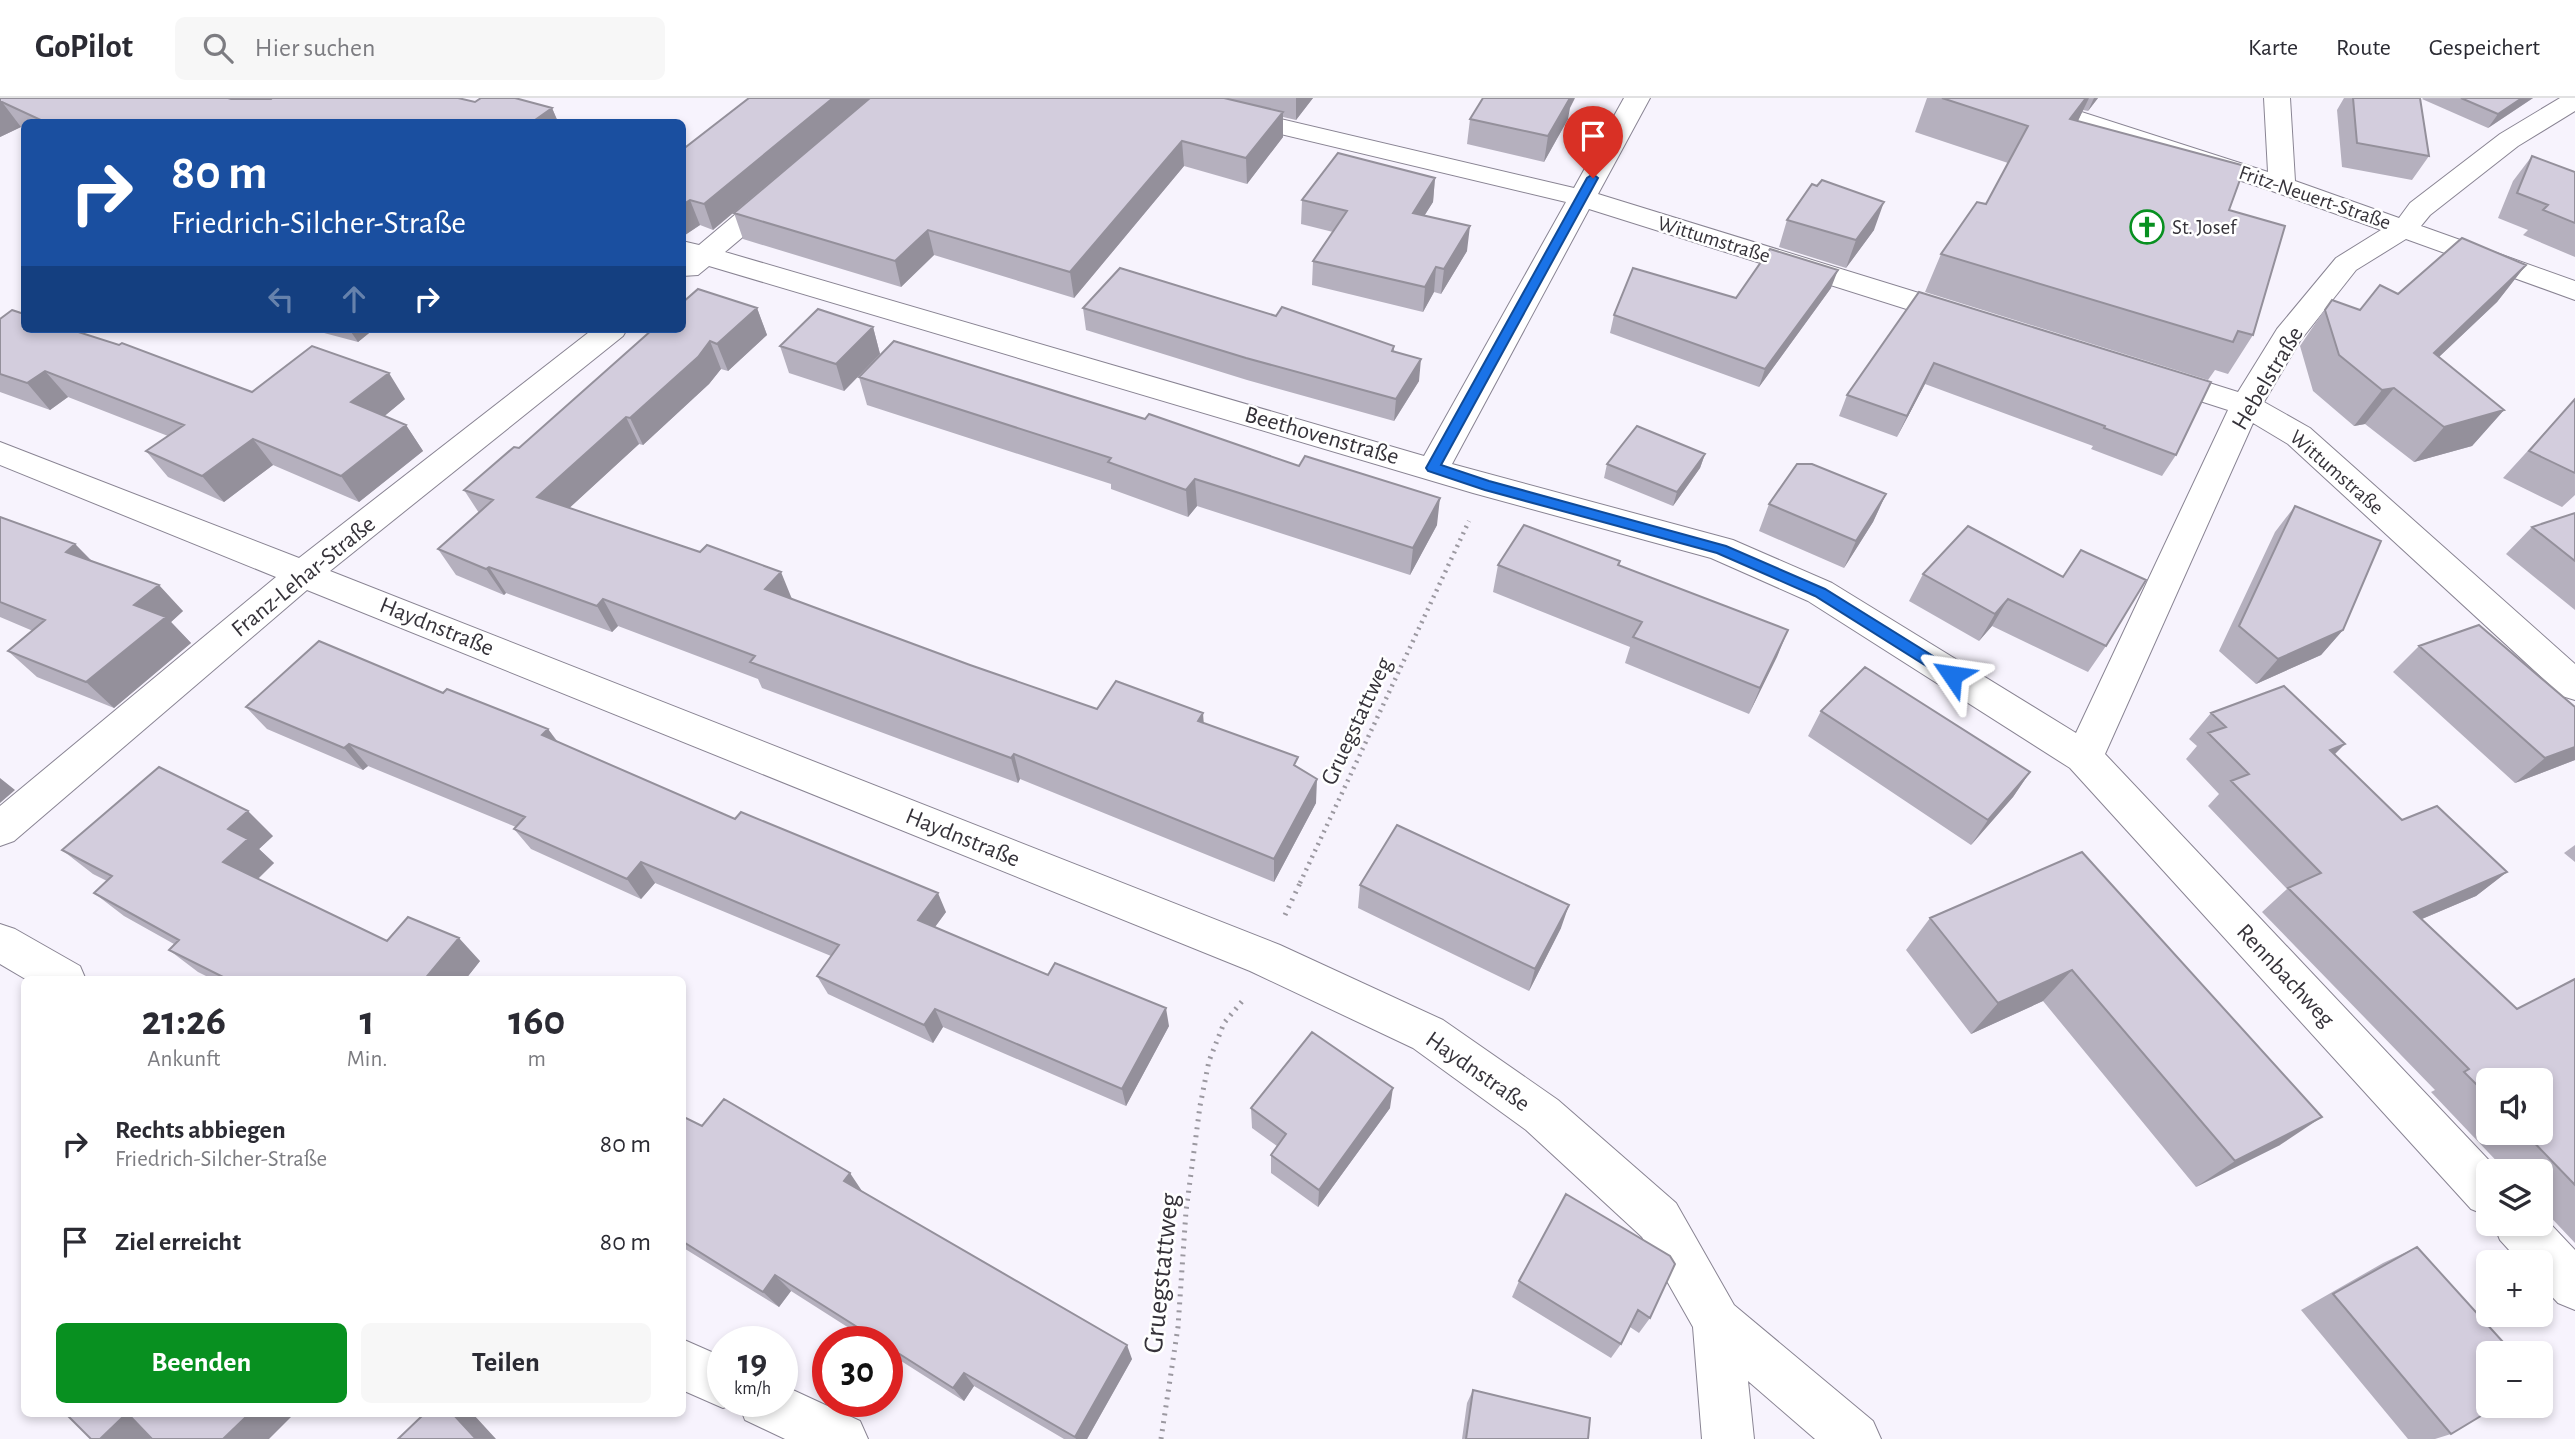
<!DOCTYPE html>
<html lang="de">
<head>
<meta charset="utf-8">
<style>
	:root { --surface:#fff; --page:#f7f7f7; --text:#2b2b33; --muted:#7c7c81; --line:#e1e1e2; --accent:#089020 }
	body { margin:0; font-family:"Alegreya Sans",sans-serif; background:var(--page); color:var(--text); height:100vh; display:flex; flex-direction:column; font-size:26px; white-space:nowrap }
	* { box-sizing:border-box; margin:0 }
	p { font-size:23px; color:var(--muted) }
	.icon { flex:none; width:38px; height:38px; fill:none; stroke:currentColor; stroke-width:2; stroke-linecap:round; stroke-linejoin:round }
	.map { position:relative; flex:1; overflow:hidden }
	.side { position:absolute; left:21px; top:878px; width:665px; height:441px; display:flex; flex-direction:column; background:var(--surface); border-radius:10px; box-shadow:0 4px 10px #0003 }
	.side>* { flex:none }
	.top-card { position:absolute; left:21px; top:21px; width:665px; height:214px; border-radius:10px; box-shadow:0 4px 10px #0003; background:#1a4fa0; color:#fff; overflow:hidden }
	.buttons { position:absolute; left:2476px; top:970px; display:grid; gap:14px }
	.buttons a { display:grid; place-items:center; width:77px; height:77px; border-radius:10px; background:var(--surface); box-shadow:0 4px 10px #0003; font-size:35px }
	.speed { position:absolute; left:707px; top:1228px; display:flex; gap:14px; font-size:35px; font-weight:700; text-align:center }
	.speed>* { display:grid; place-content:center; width:91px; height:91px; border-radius:50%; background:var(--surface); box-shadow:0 4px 10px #0003; line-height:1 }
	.speed small { font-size:18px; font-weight:400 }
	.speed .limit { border:10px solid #d22; background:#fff; color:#111 }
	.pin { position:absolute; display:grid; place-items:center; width:60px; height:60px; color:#fff; margin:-72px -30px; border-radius:50% 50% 50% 0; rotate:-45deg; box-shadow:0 0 7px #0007 }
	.pin .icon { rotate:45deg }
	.me { position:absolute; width:77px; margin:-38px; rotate:302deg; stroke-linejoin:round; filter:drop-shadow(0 0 5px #0008) }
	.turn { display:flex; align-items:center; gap:24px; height:147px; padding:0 35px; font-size:32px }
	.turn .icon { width:91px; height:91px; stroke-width:2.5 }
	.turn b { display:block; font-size:49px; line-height:60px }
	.lanes { display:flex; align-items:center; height:66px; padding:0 35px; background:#0003; justify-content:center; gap:35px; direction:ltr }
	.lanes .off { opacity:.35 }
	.eta { display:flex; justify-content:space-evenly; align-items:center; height:119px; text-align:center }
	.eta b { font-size:42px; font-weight:700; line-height:49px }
	.button { display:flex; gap:14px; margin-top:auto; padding:14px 35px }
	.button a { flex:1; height:80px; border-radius:10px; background:var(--accent); color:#fff; font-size:28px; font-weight:700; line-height:80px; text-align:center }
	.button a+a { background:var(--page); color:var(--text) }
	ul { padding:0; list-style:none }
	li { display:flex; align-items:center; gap:21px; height:98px; padding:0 35px }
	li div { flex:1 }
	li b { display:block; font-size:26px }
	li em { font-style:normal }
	header { display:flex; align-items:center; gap:42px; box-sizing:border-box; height:98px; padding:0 35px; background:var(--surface); border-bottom:2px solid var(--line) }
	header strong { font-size:33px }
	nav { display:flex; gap:38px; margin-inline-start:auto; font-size:24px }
	.search { width:490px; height:63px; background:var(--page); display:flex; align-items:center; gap:18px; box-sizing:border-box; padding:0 24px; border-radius:10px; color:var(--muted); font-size:26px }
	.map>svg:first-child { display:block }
</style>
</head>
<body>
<header>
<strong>GoPilot</strong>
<div class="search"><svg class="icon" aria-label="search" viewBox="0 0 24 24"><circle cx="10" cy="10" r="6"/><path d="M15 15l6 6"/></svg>Hier suchen</div>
<nav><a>Karte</a><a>Route</a><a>Gespeichert</a></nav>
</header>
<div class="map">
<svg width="2575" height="1341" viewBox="0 0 2575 1341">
	<rect width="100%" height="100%" fill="#f7f3fd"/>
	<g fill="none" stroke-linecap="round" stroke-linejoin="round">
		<defs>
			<path id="minor" d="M1146,0H1191L1574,90L1624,0H1650L1598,96L1974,212L1979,219L1974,226L1964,228L1954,226L1589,111L1452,366L1733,442L1832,485L2076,635L2228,312L2144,285L2140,278L2144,271L2155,268L2238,294L2277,231L2336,160L2381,132L2272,93L2003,5L1999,0H2038L2268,74L2264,0H2290L2295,83L2399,120L2410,105L2500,36L2560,0H2575V13L2518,48L2430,117L2421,128L2575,183V202L2406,141L2356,172L2300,243L2264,304L2310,330L2575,566V602L2562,598L2288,346L2253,325L2105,656L2499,1073H2488V1118L2471,1111L2070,670L1808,503L1711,460L1473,395L709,168L698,177L682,178V143L699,147L769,88L779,86L789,88L793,94L789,100L725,154L1424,358L1566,104L1150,5Z
				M593,231H627L623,238L330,473L1280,847L1443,922L1558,1002L1676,1105L1734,1207L1873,1323L1881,1341H1815L1748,1283L1754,1341H1702L1693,1229L1642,1139L1526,1032L1413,950L1250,873L307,492L14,743L0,748V708L276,479L0,367V344L299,460Z
				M0,826L15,831L80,868L86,882H27L0,866Z
				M2541,1116L2575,1152V1212L2558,1205L2541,1187V1164H2520L2500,1142L2493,1125H2541Z
				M682,1241L723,1259V1304H782V1287L860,1323L868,1341H785L745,1322L738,1304L723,1310L682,1292Z"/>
		</defs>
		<use href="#minor" stroke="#898493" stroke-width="2"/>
		<path stroke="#9b98a0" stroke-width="4.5" stroke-dasharray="2 5" stroke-linecap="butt" d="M1300,785L1469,423"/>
		<path stroke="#9b98a0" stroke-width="5" stroke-dasharray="2 6" stroke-linecap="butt" d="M1285,817L1301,783
			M1161,1341L1178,1229L1186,1113L1200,1008L1209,963L1224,925L1244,901"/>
		<use href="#minor" fill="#fff" fill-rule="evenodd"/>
	</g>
	<path fill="#b5b0be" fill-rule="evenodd" d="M0,0H458L475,4L552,10L558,24H24V31L21,29L0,39Z
		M749,0L713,132L700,127L682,139V52Z
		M870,0H1313L1296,22L1283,19V39L1247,86L1184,68L1074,200L934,157L901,189L743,141L734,115Z
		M1927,0H2098L2088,13L2083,12L2078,23L2229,112L2253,237L2228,276L2215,272L2208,282L1925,194L1941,156L1986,106L2008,65L1915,34Z
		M2344,0H2420L2429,58L2412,82L2342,69L2337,12Z
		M2423,0H2533L2488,30L2422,1Z
		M1470,21H1568L1544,64L1467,46Z
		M2532,58L2575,74V159L2523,137L2528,132L2498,120L2513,83Z
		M1435,80L1433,104L1424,118L1467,153L1441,196L1434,194L1423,214L1312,187L1313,163L1333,134L1301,126L1302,102Z
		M1787,122L1874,132L1846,170L1779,149Z
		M2526,167L2497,204L2439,259L2504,312L2472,348L2414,364L2365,326L2354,328L2313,293L2300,248L2327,208L2360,212L2398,196Z
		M1831,190L1759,289L1610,235L1614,217Z
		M1919,194L2176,357L2162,378L2091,351L2093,348L1925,286L1897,339L1839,318L1847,297Z
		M757,210L767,237L728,273L721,271L709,286L643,347L639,346L569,410L791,501L970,567L1097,611L1203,625L1298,669L1316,705L1274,784L1020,681L1018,685L762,590L758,581L618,528L612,534L506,495L504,497L456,477L438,451L479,415L464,392L519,350Z
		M1083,210L1276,218L1394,248V253L1419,283L1394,323L1247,282L1086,232Z
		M0,221L252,294L405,301L384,318L406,327L423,353L359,404L273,367L224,404L168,379L146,353L168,338L68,299L50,312L0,294Z
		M873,229L880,256L844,293L789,275L780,248Z
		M309,231H374L358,244Z
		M859,279L1437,427L1410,477L1197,408L1188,419L1111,391V386L867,307Z
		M2575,301V397L2562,409L2503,380Z
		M1705,356L1700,370L1673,408L1604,380L1607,366Z
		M1886,396L1873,424L1844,470L1759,433L1769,406Z
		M2295,408L2343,532L2321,557L2256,586L2219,553L2275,434Z
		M2575,415V512L2506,456L2532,429Z
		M0,419L75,446L91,462L183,513L171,524L191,545L114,610L37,579L8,553L33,533L0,519Z
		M1498,467L1619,468L1788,532L1749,616L1625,565L1630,549L1493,494Z
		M1923,476L2063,479L2106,548L2088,574L1992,528L1979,543L1909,503Z
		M2419,548L2575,609V662L2515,685L2393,574Z
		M443,595L548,631L558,644L946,814L935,829L1169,928L1126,1008L943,929L933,945L828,896L817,878L831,858L655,785L641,801L531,751L514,731L516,729L368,668L363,672L267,631L246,609Z
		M1821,613L2030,674L2013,699L1971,747L1808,638Z
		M2211,615L2334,657L2402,722L2507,774L2476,798L2422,821L2517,911L2575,881V1145L2541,1109V1073H2506L2431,994L2435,992L2262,814L2287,791L2208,708L2219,696L2186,661L2197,648L2189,641ZM2488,982L2541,1034H2488Z
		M273,738L259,751L274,765L258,781L387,843L480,863L465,882H214L198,874L169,852L174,846L124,818L94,795L107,783L93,776L62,752Z
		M2575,747V764L2564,755Z
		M2082,754L2280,1047L2196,1089L2043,903L1971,936L1906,852L1930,820Z
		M1360,787L1561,830L1529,893L1358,810Z
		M1251,1010H1390L1318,1109L1271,1075V1057L1277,1048L1252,1030Z
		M682,1018L702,1028L862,1093L1132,1261L1087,1341H1064L974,1288L964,1303L887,1254V1244H871L791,1193L779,1209L682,1149Z
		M1566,1096L1650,1220L1639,1235L1630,1229L1621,1246L1611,1260L1512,1199L1519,1183Z
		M2417,1149L2451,1336L2435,1341H2408L2301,1212L2383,1165Z
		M1473,1292L1588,1341H1462L1467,1305Z"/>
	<path fill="#94909b" d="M833,0H870L713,132L704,106Z
		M1296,0H1313L1296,22Z
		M1568,0H1575L1570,10L1568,21L1544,64L1548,38Z
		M2086,0H2089L2074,31L2070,21Z
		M2094,0H2098L2088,13Z
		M2522,0H2533L2488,30L2498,16Z
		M0,4H2L21,29L0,39Z
		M552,10L558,24H536L535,22Z
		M1283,14V39L1247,86L1246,60Z
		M1182,43L1184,68L1074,200L1070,174Z
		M1435,80L1433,104L1411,139L1413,115Z
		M690,102L700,127L682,139V107Z
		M1884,104L1874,132L1846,170L1856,142Z
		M1470,128L1467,153L1441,196L1444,171Z
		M928,132L934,157L901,189L895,163Z
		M2526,167L2497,204L2405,291L2434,255Z
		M1436,169L1434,194L1423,214L1425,189Z
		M1838,172L1831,190L1759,289L1765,271Z
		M757,210L767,237L728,273L717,246Z
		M873,229L880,256L844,293L836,266Z
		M349,231H374L358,244Z
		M710,243L721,271L709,286L643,347L630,320Z
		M1421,261L1419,283L1394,323L1396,301Z
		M1934,265L1925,286L1897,339L1907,318Z
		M45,273L68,299L50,312L27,285Z
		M389,275L405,301L369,331L351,304Z
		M2394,290L2365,326L2354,328L2382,292Z
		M2504,312L2472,348L2414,364L2444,329Z
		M626,319L639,346L552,426L537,399Z
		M406,327L423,353L359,404L341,378Z
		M253,341L273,367L224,404L202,378Z
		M1705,356L1700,370L1673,408L1677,394Z
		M1195,381L1197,408L1188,419L1186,392Z
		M1886,396L1873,424L1844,470L1856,443Z
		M1440,400L1437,427L1410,477L1413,450Z
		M75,446L101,473L66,454Z
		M489,469L506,495L504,497L486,471Z
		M781,474L792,501L765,491Z
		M159,487L183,513L171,524L191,545L114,610L86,584L134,507Z
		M603,501L618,528L612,534L597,508Z
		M2008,501L1992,528L1979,543L1995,516Z
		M1788,532L1777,559L1749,616L1760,590Z
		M2343,532L2321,557L2256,586L2278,561Z
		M1203,615L1205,641L1198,623Z
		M548,631L563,652L542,637Z
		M349,646L368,668L363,672L344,650Z
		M2345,646L2319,672L2330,652Z
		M2575,649V662L2515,685L2545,660Z
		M1014,656L1020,681L1018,685L1011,660Z
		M2030,674L2013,699L1971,747L1988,722Z
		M0,680L15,692L0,705Z
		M1317,681L1316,705L1274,784V761Z
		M248,713L273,738L259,751L274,765L250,788L223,764L228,731Z
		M641,764L655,785L641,801L627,781Z
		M2507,774L2476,798L2384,837L2414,814Z
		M938,795L946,814L926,841L918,822Z
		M1569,807L1561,830L1529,893L1535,871Z
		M459,840L480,863L465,882H424Z
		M2072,872L2043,903L1971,936L1998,905Z
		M1166,910L1169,928L1126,1008L1122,991Z
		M935,911L943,929L933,945L924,927Z
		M1393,990L1390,1010L1318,1109L1319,1092Z
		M2322,1019L2280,1047L2196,1089L2235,1063Z
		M850,1075L862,1093L844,1083Z
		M775,1177L791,1193L779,1209L763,1194Z
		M1127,1247L1132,1261L1087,1341H1076L1075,1339Z
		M964,1275L974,1288L964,1303L953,1290Z
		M126,1316H130L164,1327L150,1341H100Z
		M249,1316H294L269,1341H223Z
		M453,1316H471L474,1317L496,1341H476Z"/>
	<path fill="#d3cddd" stroke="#94909b" stroke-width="2" d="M0,0H228L231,1H271L272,0H458L475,4L481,0H515L552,10L535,22L543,24H45L2,4H0Z
		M749,0H833L704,106L690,102L682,107V52Z
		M870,0H1224L1283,14L1246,60L1182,43L1070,174L928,132L895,163L734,115Z
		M1483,0H1570L1548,38L1470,21Z
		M1942,0H2086L2070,21L2245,68L2229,112L2285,128L2253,237L2238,233L2233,244L1941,156L1977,104L1986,106L2028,28Z
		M2353,0H2420L2429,58L2357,45Z
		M2461,0H2522L2498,16Z
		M1338,55L1435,80L1413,115L1470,128L1444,171L1436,169L1425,189L1313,163L1347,113L1302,102Z
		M2532,58L2575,74V125L2543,112L2548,107L2517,95Z
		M1822,82L1884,104L1856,142L1787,122L1812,86L1817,88Z
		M2462,140L2526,167L2434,255L2504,312L2444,329L2394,290L2382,292L2339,257L2325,212L2332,202L2360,212L2380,187L2398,196Z
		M1770,151L1838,172L1765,271L1614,217L1633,170L1736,200Z
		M1120,170L1276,218L1282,209L1394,248L1392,253L1421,261L1396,301L1246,260L1083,210Z
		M698,191L757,210L717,246L710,243L698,259L630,320L626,319L537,399L700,454L707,447L781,474L765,491L970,567L1097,611L1116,583L1203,615L1198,623L1298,659L1294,667L1317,681L1274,761L1014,656L1011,660L750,564L755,558L603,501L597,508L489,469L486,471L438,451L493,402L464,392L514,349L519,350L653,231H682V205Z
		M1919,194L2211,284L2176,357L2104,330L2105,328L1934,265L1907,318L1847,297Z
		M818,211L873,229L836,266L780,248Z
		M12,212L24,216V231H69L119,247L122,245L252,294L312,248L389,275L351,304L406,327L341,378L253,341L202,378L146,353L184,327L45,273L27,285L0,276V221Z
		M894,243L1145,321L1149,316L1299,368L1305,358L1440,400L1413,450L1195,381L1186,392L1108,364L1111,360L859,279Z
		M2575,301V375L2529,353Z
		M1637,328L1705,356L1677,394L1607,366Z
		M1797,366H1812L1886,396L1856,443L1769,406Z
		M2295,408L2381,443L2343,532L2278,561L2239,528Z
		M2575,415V463L2532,429Z
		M0,419L75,446L66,454L159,487L134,507L166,519L86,584L8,553L45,522L0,504Z
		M1524,427L1620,463L1618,467L1788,532L1760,590L1633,539L1642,524L1498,467Z
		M1968,428L2063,479L2081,452L2146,482L2106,548L2008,501L1995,516L1923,476Z
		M2479,527L2575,609V649L2545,660L2419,548Z
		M319,543L443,595L447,591L548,631L542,637L735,721L741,714L938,795L918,822L1048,877L1055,865L1166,910L1122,991L935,911L924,927L817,878L839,847L641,764L627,781L514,731L525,719L349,646L344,650L246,609Z
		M1865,569L2030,674L1988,722L1821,613Z
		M2284,588L2345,646L2330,652L2402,722L2437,708L2507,774L2414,814L2517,911L2575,881V1087L2524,1034H2541V982H2488V998L2464,974L2469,971L2288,790L2321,775L2231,683L2249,676L2208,635L2226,629L2211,615Z
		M159,669L248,713L228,731L248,741L223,764L387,843L408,819L459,840L424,882H229L169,852L179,842L94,795L112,778L62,752Z
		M1397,727L1569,807L1535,871L1360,787Z
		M2082,754L2322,1019L2235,1063L2072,872L1998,905L1930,820Z
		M1312,934L1393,990L1319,1092L1271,1057L1286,1036L1251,1010Z
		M724,1001L850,1075L844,1083L1127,1247L1075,1339L964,1275L953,1290L887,1248V1244H881L775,1177L763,1194L682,1143V1018L702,1028Z
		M1566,1096L1670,1158L1675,1166L1650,1220L1638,1212L1621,1246L1519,1183Z
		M2417,1149L2513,1255H2488V1307H2499L2451,1336L2333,1196Z
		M1473,1292L1590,1320L1588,1341H1466Z
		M66,1316H126L100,1341H91Z
		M128,1316H249L223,1341H152Z
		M424,1316H453L476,1341H398Z"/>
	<path fill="#1a73e8" stroke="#114b97" stroke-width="2" d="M1593,76L1598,80L1441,367L1489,383L1726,448L1825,491L1957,573L1960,577L1957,581H1947L1815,498L1717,455L1485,392L1428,373L1426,370L1587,80Z"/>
	<defs>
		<symbol id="church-ring" viewBox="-11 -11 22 22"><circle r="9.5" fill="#fff" stroke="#089020" stroke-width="1.5"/><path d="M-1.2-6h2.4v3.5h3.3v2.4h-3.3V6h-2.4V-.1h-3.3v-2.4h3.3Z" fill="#089020"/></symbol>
	</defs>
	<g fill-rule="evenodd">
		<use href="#church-ring" x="2128" y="110" width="38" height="38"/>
	</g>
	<g text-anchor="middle" stroke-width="5" stroke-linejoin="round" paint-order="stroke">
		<g font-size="21" fill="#36333a" stroke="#fff">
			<text transform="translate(2315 99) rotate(19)" y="7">Fritz-Neuert-Straße</text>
			<text transform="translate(1714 141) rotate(17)" y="7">Wittumstraße</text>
			<text transform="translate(2337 374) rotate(41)" y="7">Wittumstraße</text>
		</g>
		<g font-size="21" fill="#36333a" stroke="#fff" text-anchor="start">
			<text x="2172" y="136">St. Josef</text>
		</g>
		<g font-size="24" fill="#36333a" stroke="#fff">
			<text transform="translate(2267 280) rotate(-59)" y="8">Hebelstraße</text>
			<text transform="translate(1322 337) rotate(16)" y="8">Beethovenstraße</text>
			<text transform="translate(303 478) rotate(-39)" y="8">Franz-Lehar-Straße</text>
			<text transform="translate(437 528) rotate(22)" y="8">Haydnstraße</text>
			<text transform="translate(1356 623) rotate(-65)" y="8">Gruegstattweg</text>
			<text transform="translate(963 739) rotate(22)" y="8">Haydnstraße</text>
			<text transform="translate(2286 877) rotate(47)" y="8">Rennbachweg</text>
			<text transform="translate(1478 973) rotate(35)" y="8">Haydnstraße</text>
		</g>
		<g font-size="28" fill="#36333a" stroke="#fff">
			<text transform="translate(1160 1175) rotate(-84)" y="10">Gruegstattweg</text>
		</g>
	</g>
</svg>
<div class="buttons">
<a><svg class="icon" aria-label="sound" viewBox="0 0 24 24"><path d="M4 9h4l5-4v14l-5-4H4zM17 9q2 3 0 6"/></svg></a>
<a><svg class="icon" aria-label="layers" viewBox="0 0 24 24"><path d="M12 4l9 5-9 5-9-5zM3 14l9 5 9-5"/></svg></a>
<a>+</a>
<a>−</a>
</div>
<div class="speed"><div>19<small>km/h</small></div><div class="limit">30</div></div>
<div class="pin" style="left:1593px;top:80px;background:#d93025"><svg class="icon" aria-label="arrive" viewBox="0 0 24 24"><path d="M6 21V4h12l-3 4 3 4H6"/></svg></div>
<svg class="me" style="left:1952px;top:577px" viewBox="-20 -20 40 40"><path d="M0-17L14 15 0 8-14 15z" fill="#1a73e8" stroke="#fff" stroke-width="4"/></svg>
<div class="top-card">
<div class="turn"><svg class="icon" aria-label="right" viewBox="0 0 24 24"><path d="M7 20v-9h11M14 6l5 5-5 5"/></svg><div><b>80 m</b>Friedrich-Silcher-Straße</div></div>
<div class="lanes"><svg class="icon off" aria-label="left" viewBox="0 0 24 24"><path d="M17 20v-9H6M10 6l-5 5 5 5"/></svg><svg class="icon off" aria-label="ahead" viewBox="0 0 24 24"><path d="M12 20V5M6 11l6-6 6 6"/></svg><svg class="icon" aria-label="right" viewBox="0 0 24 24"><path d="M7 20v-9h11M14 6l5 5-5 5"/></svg></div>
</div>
<section class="side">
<div class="eta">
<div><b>21:26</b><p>Ankunft</p></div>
<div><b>1</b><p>Min.</p></div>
<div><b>160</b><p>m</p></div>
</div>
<ul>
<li><svg class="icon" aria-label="right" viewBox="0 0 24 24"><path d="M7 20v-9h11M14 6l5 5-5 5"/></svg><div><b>Rechts abbiegen</b><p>Friedrich-Silcher-Straße</p></div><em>80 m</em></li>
<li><svg class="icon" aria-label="arrive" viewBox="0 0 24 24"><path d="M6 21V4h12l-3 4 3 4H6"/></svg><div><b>Ziel erreicht</b></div><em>80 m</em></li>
</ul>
<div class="button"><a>Beenden</a><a>Teilen</a></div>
</section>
</div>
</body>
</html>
